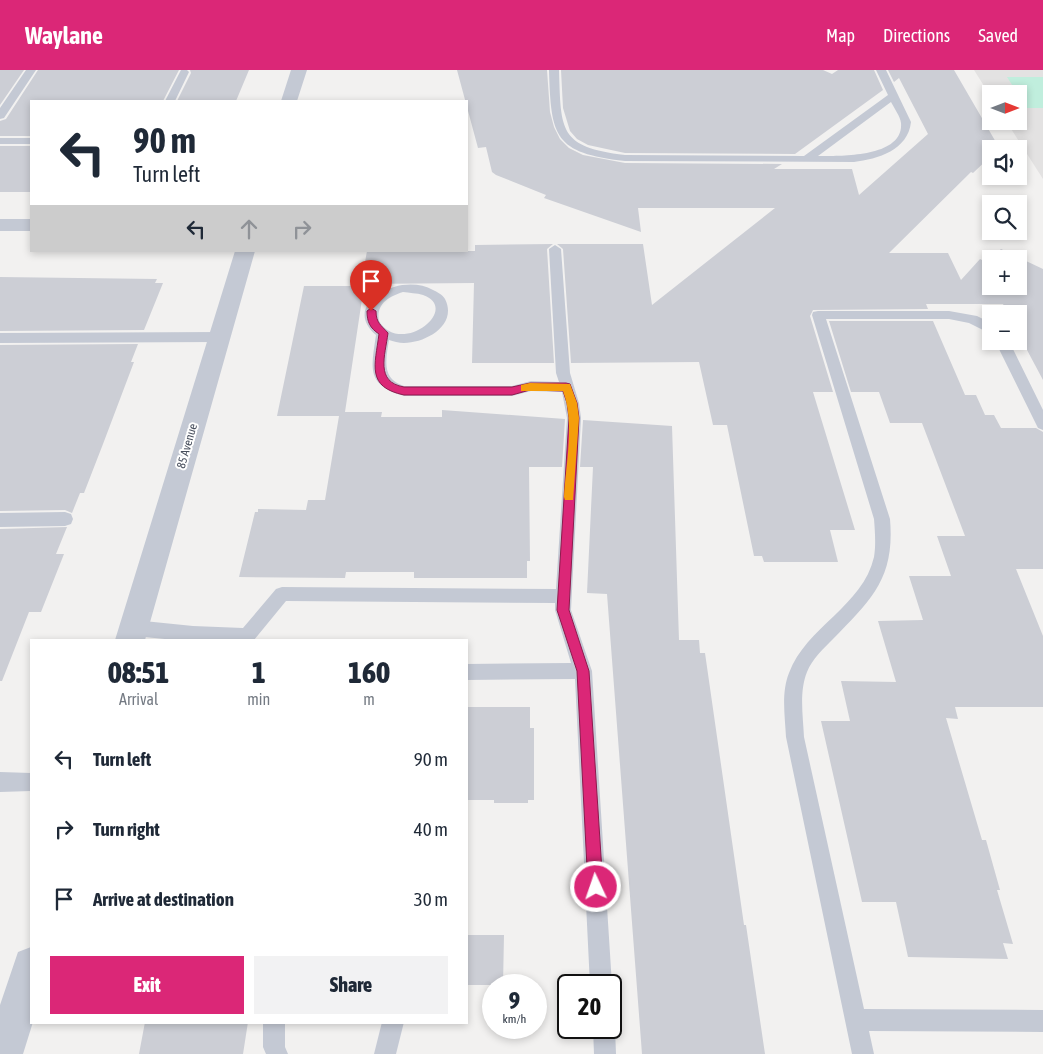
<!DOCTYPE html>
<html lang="en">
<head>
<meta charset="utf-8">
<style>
	:root { --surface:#fff; --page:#f2f2f3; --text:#1f2937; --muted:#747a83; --accent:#db2777 }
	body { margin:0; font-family:"Asap Condensed",sans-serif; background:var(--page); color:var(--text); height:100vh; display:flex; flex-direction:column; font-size:19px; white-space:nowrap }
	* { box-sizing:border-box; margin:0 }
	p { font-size:16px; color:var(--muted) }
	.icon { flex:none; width:28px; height:28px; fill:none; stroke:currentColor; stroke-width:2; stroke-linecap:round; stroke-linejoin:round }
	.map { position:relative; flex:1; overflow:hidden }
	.details { position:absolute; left:30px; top:569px; width:438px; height:385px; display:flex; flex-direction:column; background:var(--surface); border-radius:0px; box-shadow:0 2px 8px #0003 }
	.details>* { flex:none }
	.banner { position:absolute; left:30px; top:30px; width:438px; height:152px; border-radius:0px; box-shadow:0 2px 8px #0003; background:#fff; color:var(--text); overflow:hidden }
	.needle { width:32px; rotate:90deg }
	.tools { position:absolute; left:982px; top:15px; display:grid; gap:10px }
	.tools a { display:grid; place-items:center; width:45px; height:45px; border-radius:0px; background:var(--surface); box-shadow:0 2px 8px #0003; font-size:25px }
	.speed { position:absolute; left:482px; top:904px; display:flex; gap:10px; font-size:25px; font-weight:700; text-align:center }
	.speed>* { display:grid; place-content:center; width:65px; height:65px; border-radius:50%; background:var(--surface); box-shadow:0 2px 8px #0003; line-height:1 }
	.speed small { font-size:12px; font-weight:400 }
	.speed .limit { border:2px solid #111; border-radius:8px; background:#fff; color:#111 }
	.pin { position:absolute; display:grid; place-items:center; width:42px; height:42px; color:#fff; margin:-51px -21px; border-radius:50% 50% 50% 0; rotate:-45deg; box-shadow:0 0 5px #0007 }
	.pin .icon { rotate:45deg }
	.me { position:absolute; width:55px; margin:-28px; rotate:357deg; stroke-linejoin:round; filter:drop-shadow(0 0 4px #0008) }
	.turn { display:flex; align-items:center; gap:18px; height:105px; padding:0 20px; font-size:22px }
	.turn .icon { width:65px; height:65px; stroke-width:2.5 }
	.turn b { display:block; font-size:35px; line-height:42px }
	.lanes { display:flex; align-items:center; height:48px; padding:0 20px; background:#0003; justify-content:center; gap:25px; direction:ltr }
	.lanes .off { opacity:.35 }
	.eta { display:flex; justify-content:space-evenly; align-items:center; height:85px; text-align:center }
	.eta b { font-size:30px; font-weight:800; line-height:35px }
	.cta { display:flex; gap:10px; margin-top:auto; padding:10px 20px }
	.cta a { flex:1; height:58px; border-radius:0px; background:var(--accent); color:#fff; font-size:20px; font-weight:800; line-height:58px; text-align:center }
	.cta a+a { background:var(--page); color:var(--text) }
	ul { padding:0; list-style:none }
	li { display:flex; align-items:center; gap:15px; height:70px; padding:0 20px }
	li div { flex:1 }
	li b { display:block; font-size:19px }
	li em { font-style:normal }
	header { display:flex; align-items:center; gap:30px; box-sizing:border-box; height:70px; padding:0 25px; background:var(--accent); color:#fff }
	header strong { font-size:24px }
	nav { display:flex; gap:28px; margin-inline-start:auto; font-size:18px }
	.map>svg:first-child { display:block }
</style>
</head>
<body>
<header>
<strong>Waylane</strong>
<nav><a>Map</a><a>Directions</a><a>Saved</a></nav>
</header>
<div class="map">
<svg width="1043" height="984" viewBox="0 0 1043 984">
	<rect width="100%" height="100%" fill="#f2f1f0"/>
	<path fill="#e3e2e2" d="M974,0H1043V109L1006,51H1019V24H991V27Z"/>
	<path fill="#c0eedd" d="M1007,7H1043V38H1027Z"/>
	<path fill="#ccced5" d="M0,0H24L0,35Z
		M38,0H179L163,31H31V66H0V51L6,49Z
		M190,0H249L236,31H177L191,3Z
		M457,0H547L550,42L554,57L560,69L569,78L583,85L625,93L782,94L774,99H852L859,125L928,64L899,8L894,12L888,0H954L997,74L994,77L999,79H991V86L973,103L971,102L889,183H948L961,210L980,189L988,193L991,189V216H1019V189H991L1001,179L1043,199V310L1019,265V244H1008L1003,234H926L928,239L813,240L810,246L833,322H813L855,460H830L838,492H764L762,486H754L727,355H713L699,292L571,293L563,179L557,174H643L652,235L775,138H638L641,162L544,128L546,125L496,105L492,102L486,77L478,78Z
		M561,0H823L832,4L838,0H874L883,20L795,84L625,83L588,75L577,69L570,61L563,38Z
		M0,76H31V122H0Z
		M553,174L547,179L554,293H472L474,213L361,214L367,181H475V175Z
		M0,207L157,209L155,213H163L144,260L0,261Z
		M304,216H364L345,342H382L381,347H442V340L565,349L562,397H529L530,491H527V508H414V502H346L345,508L239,507L255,442H258V439L306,440L308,430H325L339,346H277Z
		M829,251H933L965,325H976L985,345H994L1001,358H1036L1043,362V499H1016L1043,566V637H955L958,649L946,648L982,770H986L1000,820H997L1013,874L1003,873L1008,889L908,887L896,832H862L821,651H850L841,611L896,612L878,551L923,550L909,506H951L937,466H965L922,353H890L879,322H851Z
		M138,274L131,292H134L103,374L84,423H80L72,443L65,440L0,441V275Z
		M583,350L672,356L679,570H699L700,583H705L744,855H746L765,984H642L607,524L587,523L593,397H580Z
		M67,457L56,484H64L41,542H29L2,611H0V459Z
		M466,637H530V658H534V730H528V733H494V730H466Z
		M466,865H504L503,915H466Z
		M145,952H248L243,984H139Z"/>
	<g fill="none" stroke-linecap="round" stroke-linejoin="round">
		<path fill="#c4c9d4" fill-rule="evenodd" d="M26,0H36L4,48L0,49V38Z
			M181,0H187L189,2L175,31H165Z
			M549,0H559C561,61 559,77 625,85L804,86L888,25L876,0H886L911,52C908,80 878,89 854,92L625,91C554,83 551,67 549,0ZM891,32C894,38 900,46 901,53C904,88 839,86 818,86Z
			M0,68H31V74H0Z
			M555,175L561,179L570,303L579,333L581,348L571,540L592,601L612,915L611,917V915H590L575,609L466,610V594L571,593L555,540V533L286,531L254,570H175L134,566L128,564L125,558L128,552L134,550L193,556L243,558L276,519L282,517L556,519L567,348L562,322L531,321L512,326H404C366,315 371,299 376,265C339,234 401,201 433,220C437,222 442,224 445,229C458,255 426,273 404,273C399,273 393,271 389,270C386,289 381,309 404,316H512L531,311L559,312L556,303L549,179ZM403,222C409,223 417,223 423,225C462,239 400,287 379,251C376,234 388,227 403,222Z
			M818,241H949L977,246L991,253V264L969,253L949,249H826L890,449C895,508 872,529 833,569C824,578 812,589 807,602C799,622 803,646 804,667L864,939L1043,940V962L869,961L874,984H852L786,667C785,646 781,623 789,603C806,557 863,536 874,487C876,475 875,462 874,449L812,245L813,242Z
			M219,262L224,264L226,267L224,270L219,272L0,273V263Z
			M995,271H1009L1043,340V360L1038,358L1036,354Z
			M65,442L71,444L73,449L71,454L65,456L0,457V443Z
			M0,702L31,703V721L0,722Z
			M611,950L615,958L616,984H594L593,958H611Z
			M263,952H285V977L288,984H266L263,977Z
			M382,952H404L396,984H374Z"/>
		<path fill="#c4c9d4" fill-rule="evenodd" d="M291,0H307L297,31H281Z
			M0,149H31V161H0Z
			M235,181H255L145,570H115Z
			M31,877L33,952L23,984H0V935L18,882Z"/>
	</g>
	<path fill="#db2777" stroke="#8e194d" d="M371,238L376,241C376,253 381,255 388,263C385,286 375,312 404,317H512L530,313H566L570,314L577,333L579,348L569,540L589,601L603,817L601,822L596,824L591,822L588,817L577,601L557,540L569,348L567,333L563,321L530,320L512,325H404C366,317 375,295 379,264C370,258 367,252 367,241Z"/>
	<path fill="#f59e0b" d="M530,313L570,314L577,333L579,348L573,430H565L564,427C566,393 575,353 563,321H521V315Z"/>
	<g text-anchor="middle" stroke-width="4" stroke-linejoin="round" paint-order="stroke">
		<g font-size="12" fill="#484f5d" stroke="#fff">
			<text transform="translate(187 376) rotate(-74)" y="4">85 Avenue</text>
		</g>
	</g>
</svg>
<div class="tools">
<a><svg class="needle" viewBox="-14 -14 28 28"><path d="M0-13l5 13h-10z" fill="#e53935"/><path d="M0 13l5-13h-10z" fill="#747a83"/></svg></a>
<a><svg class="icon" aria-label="sound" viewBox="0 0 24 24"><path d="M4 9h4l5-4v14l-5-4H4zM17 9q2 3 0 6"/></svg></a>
<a><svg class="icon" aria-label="search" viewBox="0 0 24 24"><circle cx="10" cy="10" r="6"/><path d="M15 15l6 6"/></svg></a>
<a>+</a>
<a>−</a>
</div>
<div class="speed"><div>9<small>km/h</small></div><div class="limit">20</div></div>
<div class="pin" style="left:371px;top:241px;background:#d93025"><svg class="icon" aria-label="arrive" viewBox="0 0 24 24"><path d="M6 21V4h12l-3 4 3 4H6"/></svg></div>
<svg class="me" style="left:596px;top:817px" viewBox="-20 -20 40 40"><circle r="17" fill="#db2777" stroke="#fff" stroke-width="3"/><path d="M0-11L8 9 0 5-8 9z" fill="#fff"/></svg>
<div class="banner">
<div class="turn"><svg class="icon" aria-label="left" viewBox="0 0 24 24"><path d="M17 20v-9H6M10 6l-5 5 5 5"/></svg><div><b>90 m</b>Turn left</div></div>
<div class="lanes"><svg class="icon" aria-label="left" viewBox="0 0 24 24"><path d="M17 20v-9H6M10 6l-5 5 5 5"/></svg><svg class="icon off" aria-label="ahead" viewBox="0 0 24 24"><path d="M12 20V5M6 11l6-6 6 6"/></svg><svg class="icon off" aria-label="right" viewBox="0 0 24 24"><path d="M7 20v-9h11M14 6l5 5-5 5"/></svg></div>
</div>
<section class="details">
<div class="eta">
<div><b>08:51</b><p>Arrival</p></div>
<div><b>1</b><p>min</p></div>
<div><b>160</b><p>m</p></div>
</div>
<ul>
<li><svg class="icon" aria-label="left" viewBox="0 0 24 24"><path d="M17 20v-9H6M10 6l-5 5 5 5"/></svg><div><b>Turn left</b></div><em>90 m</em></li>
<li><svg class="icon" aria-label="right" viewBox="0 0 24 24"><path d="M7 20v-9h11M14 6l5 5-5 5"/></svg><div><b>Turn right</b></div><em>40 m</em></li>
<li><svg class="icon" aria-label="arrive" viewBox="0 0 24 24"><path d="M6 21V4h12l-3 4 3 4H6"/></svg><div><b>Arrive at destination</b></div><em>30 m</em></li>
</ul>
<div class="cta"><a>Exit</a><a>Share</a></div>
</section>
</div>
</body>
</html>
